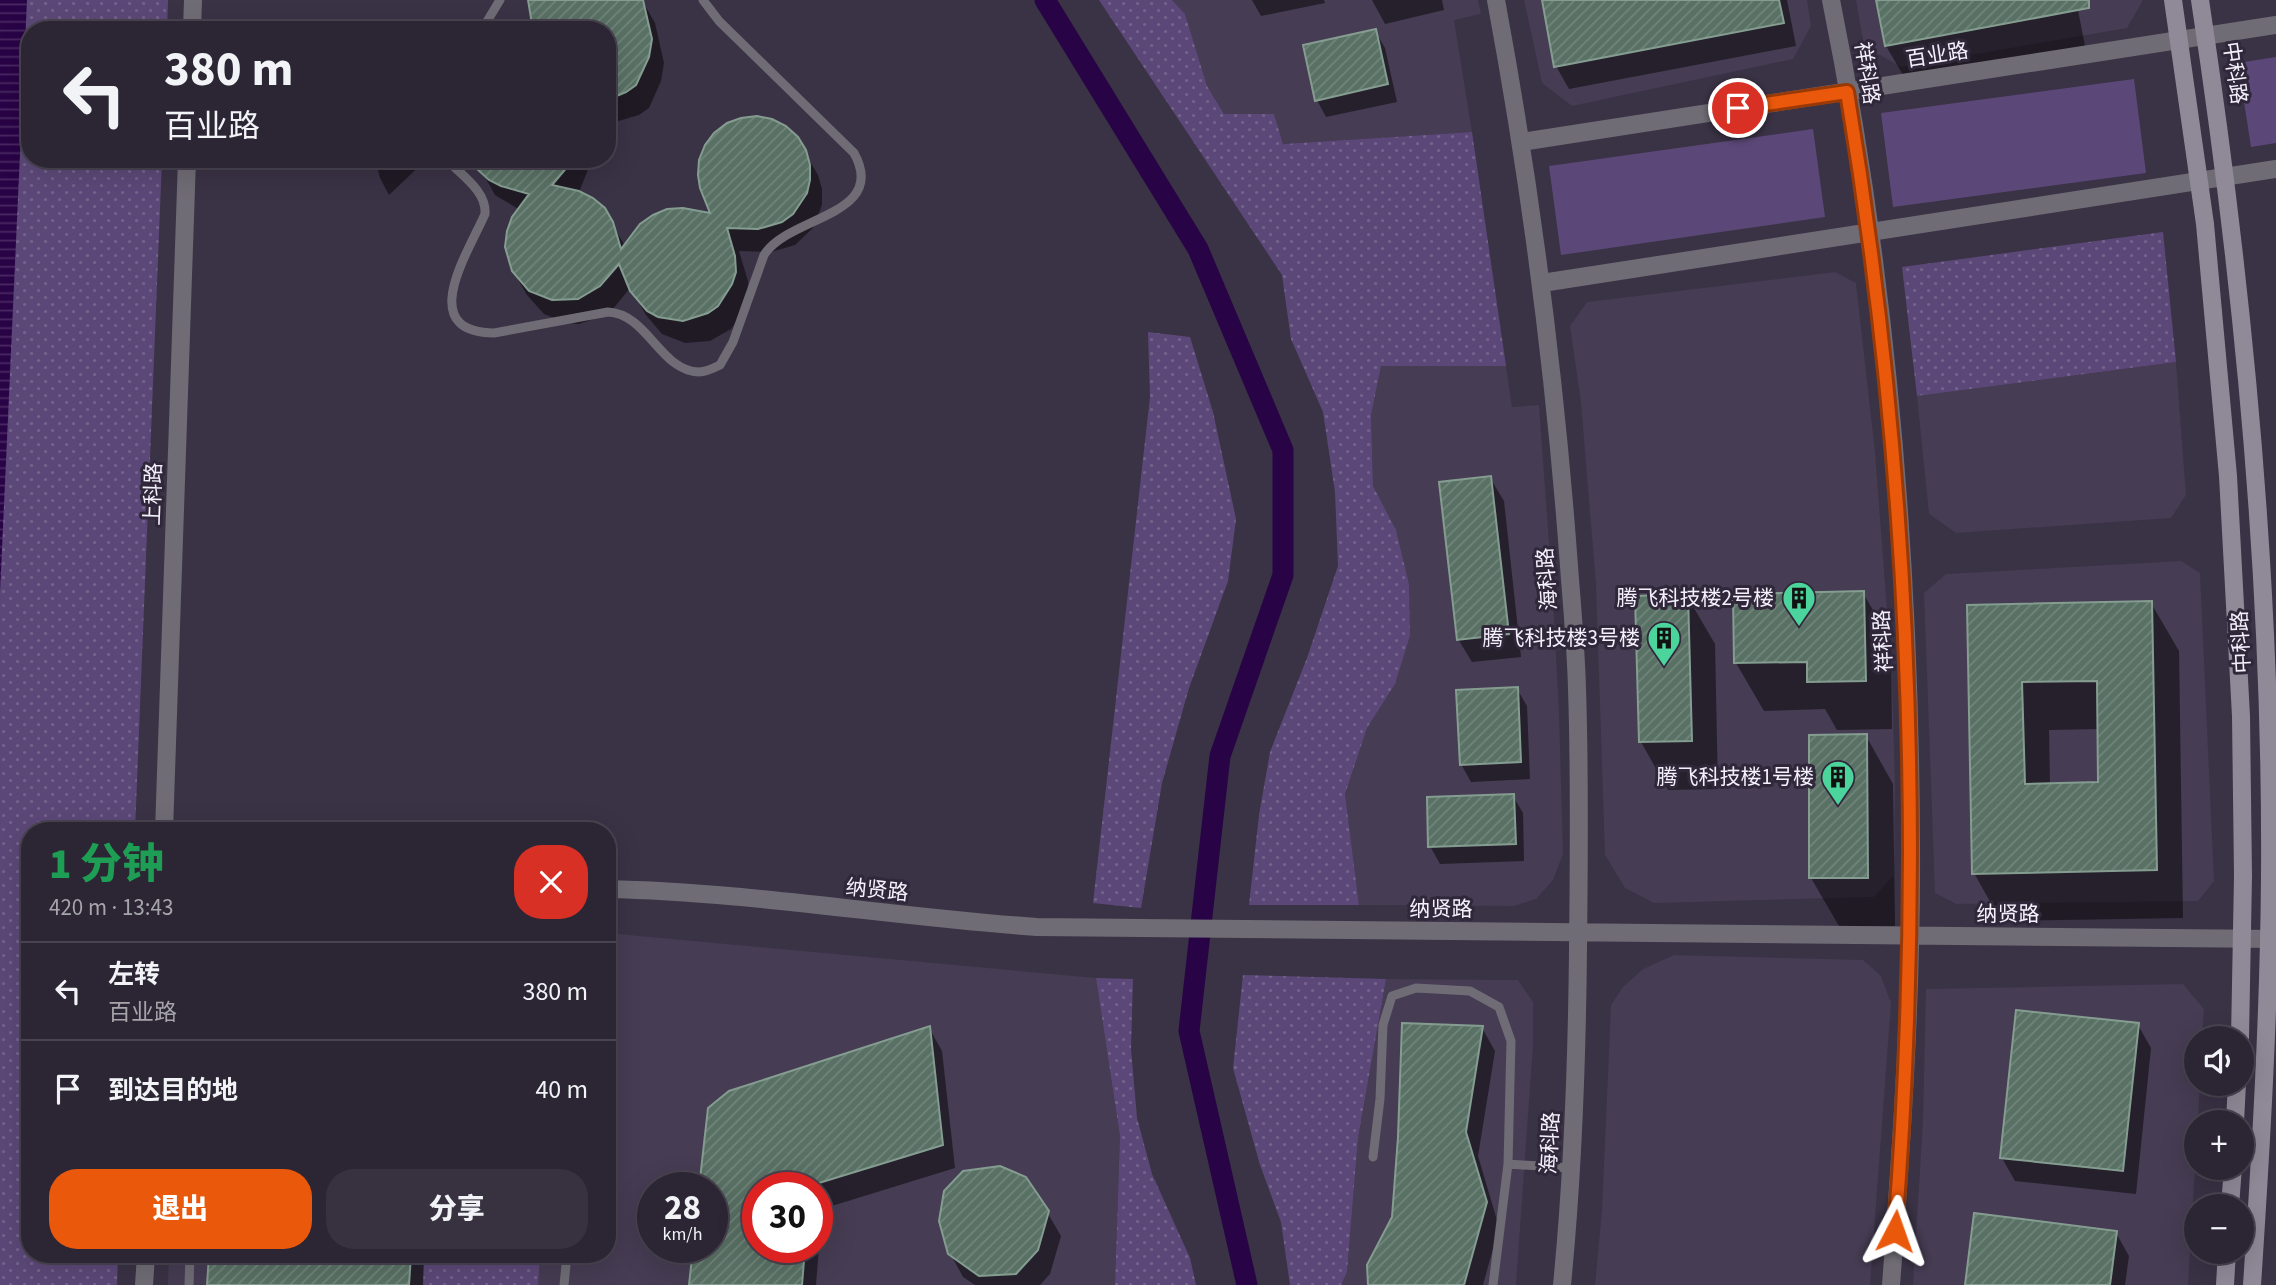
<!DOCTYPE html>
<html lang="zh">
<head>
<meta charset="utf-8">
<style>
	:root { --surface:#2c2634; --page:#383240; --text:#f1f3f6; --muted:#a6a5ac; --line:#48434f; --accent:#ea580c }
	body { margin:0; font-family:"Source Sans 3","Noto Sans SC",sans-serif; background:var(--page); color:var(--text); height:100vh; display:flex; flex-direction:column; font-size:26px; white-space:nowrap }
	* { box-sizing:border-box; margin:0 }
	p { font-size:23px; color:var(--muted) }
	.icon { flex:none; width:38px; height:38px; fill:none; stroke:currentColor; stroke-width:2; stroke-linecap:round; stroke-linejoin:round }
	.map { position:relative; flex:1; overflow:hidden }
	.panel { position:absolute; left:21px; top:822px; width:595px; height:441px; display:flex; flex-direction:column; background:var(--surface); border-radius:28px; box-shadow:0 7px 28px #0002,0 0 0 2px var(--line) }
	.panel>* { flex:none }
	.banner { position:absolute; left:21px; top:21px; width:595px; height:147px; border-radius:28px; box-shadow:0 7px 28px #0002,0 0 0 2px var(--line); background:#2c2634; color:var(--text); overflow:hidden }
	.buttons { position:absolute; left:2184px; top:1026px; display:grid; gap:14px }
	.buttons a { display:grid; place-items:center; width:70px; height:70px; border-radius:50%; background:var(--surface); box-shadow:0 7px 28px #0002,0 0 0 2px var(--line); font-size:35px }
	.speed { position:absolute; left:637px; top:1172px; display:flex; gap:14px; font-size:35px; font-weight:700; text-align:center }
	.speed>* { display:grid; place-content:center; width:91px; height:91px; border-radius:50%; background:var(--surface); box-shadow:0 7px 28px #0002,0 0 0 2px var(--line); line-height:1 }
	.speed small { font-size:18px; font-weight:400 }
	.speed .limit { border:10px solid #d22; background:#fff; color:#111 }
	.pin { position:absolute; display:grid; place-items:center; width:60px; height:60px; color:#fff; margin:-30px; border:4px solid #fff; border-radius:50%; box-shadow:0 2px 7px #0007 }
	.me { position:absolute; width:77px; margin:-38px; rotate:4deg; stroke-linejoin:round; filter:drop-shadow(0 0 5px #0008) }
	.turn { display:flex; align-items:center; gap:24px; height:147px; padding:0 28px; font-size:32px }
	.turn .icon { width:91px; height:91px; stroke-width:2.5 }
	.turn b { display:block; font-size:49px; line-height:60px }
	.round { display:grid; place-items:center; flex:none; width:74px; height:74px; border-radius:28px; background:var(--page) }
	.headline { display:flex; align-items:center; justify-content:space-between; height:119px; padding:0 28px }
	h1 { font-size:42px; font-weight:800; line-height:52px; color:#1e9e55 }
	.button { display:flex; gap:14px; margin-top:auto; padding:14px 28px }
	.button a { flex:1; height:80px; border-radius:28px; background:var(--accent); color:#fff; font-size:28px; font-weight:800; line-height:80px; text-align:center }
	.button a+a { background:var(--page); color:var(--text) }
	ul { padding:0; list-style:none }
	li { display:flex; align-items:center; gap:21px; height:98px; padding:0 28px; border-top:2px solid var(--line) }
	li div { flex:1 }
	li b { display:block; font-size:26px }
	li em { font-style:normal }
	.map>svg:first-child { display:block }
</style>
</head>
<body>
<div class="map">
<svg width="2276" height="1285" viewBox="0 0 2276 1285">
	<defs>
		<pattern id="grass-dots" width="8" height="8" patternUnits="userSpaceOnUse" patternTransform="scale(1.75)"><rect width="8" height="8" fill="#5c4878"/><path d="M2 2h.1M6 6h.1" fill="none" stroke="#74638c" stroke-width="1.8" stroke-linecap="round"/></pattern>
		<pattern id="water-rules" width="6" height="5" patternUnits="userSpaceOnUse" patternTransform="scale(1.75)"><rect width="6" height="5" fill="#280346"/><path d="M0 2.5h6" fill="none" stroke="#482862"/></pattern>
		<pattern id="building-hatch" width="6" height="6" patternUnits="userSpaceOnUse" patternTransform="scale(1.75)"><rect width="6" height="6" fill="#597064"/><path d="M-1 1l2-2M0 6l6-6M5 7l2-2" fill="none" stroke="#71857b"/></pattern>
	</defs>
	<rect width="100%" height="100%" fill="#3a3245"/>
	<path fill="#463c53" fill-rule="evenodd" d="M1172,0H1478L1481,14L1454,20L1472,132L1283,144L1274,114H1224L1207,86L1185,14Z
		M1524,0H1807L1811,26L1793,59L1572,106L1542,83Z
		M1856,0H2142V2L2127,28L1901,67L1864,46Z
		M1835,272L1856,283L1875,452L1892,676L1895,786L1894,875L1874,897L1654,903L1625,888L1605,855L1596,585L1581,403L1570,326L1587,302Z
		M2176,362L2186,495L2171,518L1956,533L1929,514L1917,396Z
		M1381,366H1506L1512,407L1539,405L1552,583L1559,711L1563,854L1553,880L1536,899L1514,906L1359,905L1345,794L1367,728L1395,684L1410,636L1409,584L1396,530L1373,486L1371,415Z
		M2181,561L2200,573L2214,881L2198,901L1956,904L1935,893L1924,593L1946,574Z
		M607,933L1096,978L1120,1136L1115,1285H168L169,1255H607ZM653,1188H712V1248H653ZM758,1188H817V1248H758Z
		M1674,955L1863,960L1881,976L1891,1003L1870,1285H1595L1602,1210L1611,1005L1623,987L1643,969Z
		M1386,979L1518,980L1533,1002V1045L1516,1285H1341L1347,1272L1358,1138Z
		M2183,984L2204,1009L2202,1038H2196V1083H2200L2188,1285H1913L1923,1120L1926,989Z"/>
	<path fill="url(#grass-dots)" d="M26,0H168L167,30H30V159H162L135,831H30V1255H118L117,1285H0V541Z
		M1099,0H1172L1185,14L1207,86L1224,114H1274L1283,144L1472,132L1506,366H1381L1371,415L1373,486L1396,530L1409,584L1410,636L1395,684L1367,728L1345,794L1359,905H1249L1259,815L1270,752L1307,658L1338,566L1335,492L1323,412L1291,339L1282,275Z
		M2163,232L2176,362L1917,396L1902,267Z
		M1148,332L1190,337L1213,412L1236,519L1228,581L1189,688L1162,783L1141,908L1093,903L1150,397Z
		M1243,975L1386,979L1358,1138L1347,1272L1341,1285H1290L1281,1222L1260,1165L1233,1068Z
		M1096,978L1133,979L1131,1049L1137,1118L1152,1174L1190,1258L1196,1285H1115L1120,1136Z
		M424,1255H540L538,1285H423Z"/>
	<path fill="#5c4878" d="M2276,57V143L2251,147L2238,63Z
		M2134,79L2146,173L1893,207L1881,113Z
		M1813,129L1825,217L1561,255L1549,166Z"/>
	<path fill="url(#water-rules)" d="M0,0H27L0,593Z"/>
	<path fill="#0007" fill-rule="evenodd" d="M530,0H642L655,23L664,63L661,81L649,108L639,115L615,122H607V30Z
		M1252,0H1324L1325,3L1261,16Z
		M1442,0L1444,10L1385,24L1372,0Z
		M1543,0H1787L1796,46L1569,89L1556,66Z
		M1878,0H2076L2085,46L1906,80L1886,46Z
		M1375,31L1385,48L1397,102L1326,117L1317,100Z
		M796,138L818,175L822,189V205L813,228L795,245L771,252L739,251L748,281V296L745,308L731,329L710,341L685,343L662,334L646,315L630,288L613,309L603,316L579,324L567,323L544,314L527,295L513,271L520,210L495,195L475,159H590V165L579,192L603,209L625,246L712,215Z
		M375,159H427L389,195L380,178Z
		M1490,478L1504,501L1521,657L1472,662L1458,639Z
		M1863,593L1891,641L1892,729L1837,730L1825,709L1764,711L1736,663Z
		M1687,596L1715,644L1718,789L1668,790L1641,742Z
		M2151,603L2179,651L2183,918L2001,921L1974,873L1969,607ZM2099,729L2100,784L2050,785L2049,730Z
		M1517,689L1527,706L1530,779L1471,782L1461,764Z
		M1866,736L1893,784L1895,926H1839L1811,878Z
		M1513,796L1523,813L1524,861L1440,864L1430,846Z
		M2138,1025L2151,1048L2136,1194L2015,1181L2002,1158Z
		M929,1028L942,1051L955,1168L822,1209L816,1285H690L694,1248H712V1188H701L710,1109ZM758,1188H817V1248H758Z
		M1482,1028L1495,1051L1478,1156L1499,1227L1483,1285H1370L1394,1217Z
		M1047,1212L1061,1236L1050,1274L1040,1285H975L963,1277L950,1253Z
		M2116,1233L2129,1256L2125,1285H1967Z
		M211,1255H424L423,1285H209Z"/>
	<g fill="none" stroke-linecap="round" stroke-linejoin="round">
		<path stroke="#280346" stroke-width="21" d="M1045,0L1198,249L1283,450V575L1220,756L1189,1031L1247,1285"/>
	</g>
	<path fill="url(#building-hatch)" stroke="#849d90" stroke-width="2" fill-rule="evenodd" d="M528,0H643L652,39L649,57L636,85L626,92L607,100V30H533Z
		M1542,0H1779L1784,23L1554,67Z
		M1876,0H2089V8L1885,46Z
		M1376,29L1388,84L1315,101L1303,45Z
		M757,116L772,119L786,126L798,137L806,150L810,165V180L807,193L793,214L782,222L758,229L727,228L735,256L736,272L732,284L718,306L708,313L683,321L658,317L647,311L630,291L619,264L600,286L578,299L552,300L529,291L512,271L505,247L507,231L512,217L529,194L501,186L489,180L466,159H574L552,185L579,191L593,198L605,208L613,222L621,249L640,224L653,215L667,209L683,208L710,213L700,188L698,175L699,160L705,145L714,133L727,123L741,118Z
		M1491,476L1509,634L1457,640L1439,482Z
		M1864,591L1866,681L1807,682V662L1734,663L1733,594Z
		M1688,594L1692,741L1639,742L1635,596Z
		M2152,601L2157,870L1972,874L1967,605ZM2097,681L2098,782L2025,784L2022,682Z
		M1518,687L1521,762L1460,765L1456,690Z
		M1867,734L1868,878H1809V735Z
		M1514,794L1516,844L1428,847L1427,797Z
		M2016,1010L2139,1023L2123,1171L2000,1158Z
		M1402,1023L1483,1026L1466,1132L1487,1202L1464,1285H1368L1367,1265L1392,1217L1398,1137Z
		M930,1026L943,1145L809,1186V1188H758V1248H805L802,1285H689L693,1248H712V1188H699L708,1108L729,1091Z
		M1000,1166L1026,1177L1049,1211L1038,1250L1016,1274L979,1276L948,1254L939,1221L944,1191L963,1171Z
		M1974,1213L2117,1231L2110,1285H1965Z
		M209,1255H411L409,1285H207Z"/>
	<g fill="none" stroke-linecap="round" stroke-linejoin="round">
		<path stroke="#6f6c75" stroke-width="9" d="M479,30L486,23L500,0
			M446,159C461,175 487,191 485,214C468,253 415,332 494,333L608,312C648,314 660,371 699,372C706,372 714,368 720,365L733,342L764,255C788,216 889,216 854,153L719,21L703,0
			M1373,1157L1380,1099L1383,1025L1392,996L1416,988L1470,991L1499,1007L1511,1041L1508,1164L1571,1168
			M189,1285L190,1255
			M564,1285L567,1255
			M1493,1285L1508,1164"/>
		<path stroke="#6f6c75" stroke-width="18" d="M1496,0C1531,188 1555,375 1569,566C1572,607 1576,648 1577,689C1580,775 1579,862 1578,948C1577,1061 1573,1173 1562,1285
			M1831,0C1887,277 1910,563 1911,845C1912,991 1902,1139 1891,1285
			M192,30L193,0
			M1521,142L2276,25
			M1542,283L2276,169
			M164,831L187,159
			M607,889C751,892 893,917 1037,927L2276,939
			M144,1285L146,1255"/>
		<path stroke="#8f8998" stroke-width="18" d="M2173,0L2205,224L2228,476L2241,716L2243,876L2240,1038
			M2200,0C2244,290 2272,584 2270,877C2269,1013 2261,1149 2252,1285
			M2235,1122L2237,1083
			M2230,1206L2233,1167
			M2225,1285L2227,1251"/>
	</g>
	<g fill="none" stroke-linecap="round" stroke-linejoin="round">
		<defs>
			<path id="route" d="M1738,108L1847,92C1910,468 1925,850 1895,1231"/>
		</defs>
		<use href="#route" stroke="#983908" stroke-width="18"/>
		<use href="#route" stroke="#ea580c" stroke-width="12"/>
	</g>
	<defs>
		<symbol id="building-pin" viewBox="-11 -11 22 30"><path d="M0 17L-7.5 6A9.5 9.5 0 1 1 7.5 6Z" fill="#4bd49b" stroke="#30283a"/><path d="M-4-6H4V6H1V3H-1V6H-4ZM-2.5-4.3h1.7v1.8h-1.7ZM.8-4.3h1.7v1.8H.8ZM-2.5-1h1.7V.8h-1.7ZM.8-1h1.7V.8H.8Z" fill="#111"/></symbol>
	</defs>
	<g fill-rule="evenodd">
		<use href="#building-pin" x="1780" y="579" width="38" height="52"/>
		<use href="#building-pin" x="1645" y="619" width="38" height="52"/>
		<use href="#building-pin" x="1819" y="758" width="38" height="52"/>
	</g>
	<g text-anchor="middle" stroke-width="6" stroke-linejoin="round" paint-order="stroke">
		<g font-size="21" fill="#f4f0fc" stroke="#30283a">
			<text transform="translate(1937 55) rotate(-9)" y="7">百业路</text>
			<text transform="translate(1867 73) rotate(81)" y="7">祥科路</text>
			<text transform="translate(2235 73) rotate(82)" y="7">中科路</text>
			<text transform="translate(153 494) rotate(-88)" y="7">上科路</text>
			<text transform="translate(1547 579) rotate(-94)" y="7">海科路</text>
			<text transform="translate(1883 641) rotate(-93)" y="7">祥科路</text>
			<text transform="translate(2241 642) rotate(-93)" y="7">中科路</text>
			<text transform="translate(877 890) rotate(6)" y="7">纳贤路</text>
			<text x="1441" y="916">纳贤路</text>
			<text x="2008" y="921">纳贤路</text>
			<text transform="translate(1550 1143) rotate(-87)" y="7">海科路</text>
		</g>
		<g font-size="21" fill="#f4f0fc" stroke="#30283a" text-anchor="end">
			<text x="1774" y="605">腾飞科技楼2号楼</text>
			<text x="1640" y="645">腾飞科技楼3号楼</text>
			<text x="1814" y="784">腾飞科技楼1号楼</text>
		</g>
	</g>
</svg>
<div class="buttons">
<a><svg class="icon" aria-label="sound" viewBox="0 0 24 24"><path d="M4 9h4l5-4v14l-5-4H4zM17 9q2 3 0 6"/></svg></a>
<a>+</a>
<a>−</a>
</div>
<div class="speed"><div>28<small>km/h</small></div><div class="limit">30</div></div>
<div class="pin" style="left:1738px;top:108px;background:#d93025"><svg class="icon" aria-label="arrive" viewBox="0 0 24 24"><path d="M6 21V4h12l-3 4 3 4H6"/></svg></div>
<svg class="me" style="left:1895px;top:1231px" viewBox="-20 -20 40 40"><path d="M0-17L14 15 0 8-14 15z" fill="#ea580c" stroke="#fff" stroke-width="4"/></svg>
<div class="banner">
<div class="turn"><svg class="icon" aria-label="left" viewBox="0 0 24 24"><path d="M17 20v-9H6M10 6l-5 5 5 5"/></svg><div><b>380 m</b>百业路</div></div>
</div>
<section class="panel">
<div class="headline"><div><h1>1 分钟</h1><p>420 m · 13:43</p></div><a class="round" style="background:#d93025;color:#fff"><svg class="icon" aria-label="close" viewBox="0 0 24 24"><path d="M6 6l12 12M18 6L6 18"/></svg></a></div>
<ul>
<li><svg class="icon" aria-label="left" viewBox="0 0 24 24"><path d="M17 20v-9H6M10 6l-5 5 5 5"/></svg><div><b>左转</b><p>百业路</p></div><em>380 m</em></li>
<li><svg class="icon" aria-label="arrive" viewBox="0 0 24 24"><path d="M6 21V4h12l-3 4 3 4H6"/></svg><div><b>到达目的地</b></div><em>40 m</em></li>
</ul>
<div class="button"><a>退出</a><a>分享</a></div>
</section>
</div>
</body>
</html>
